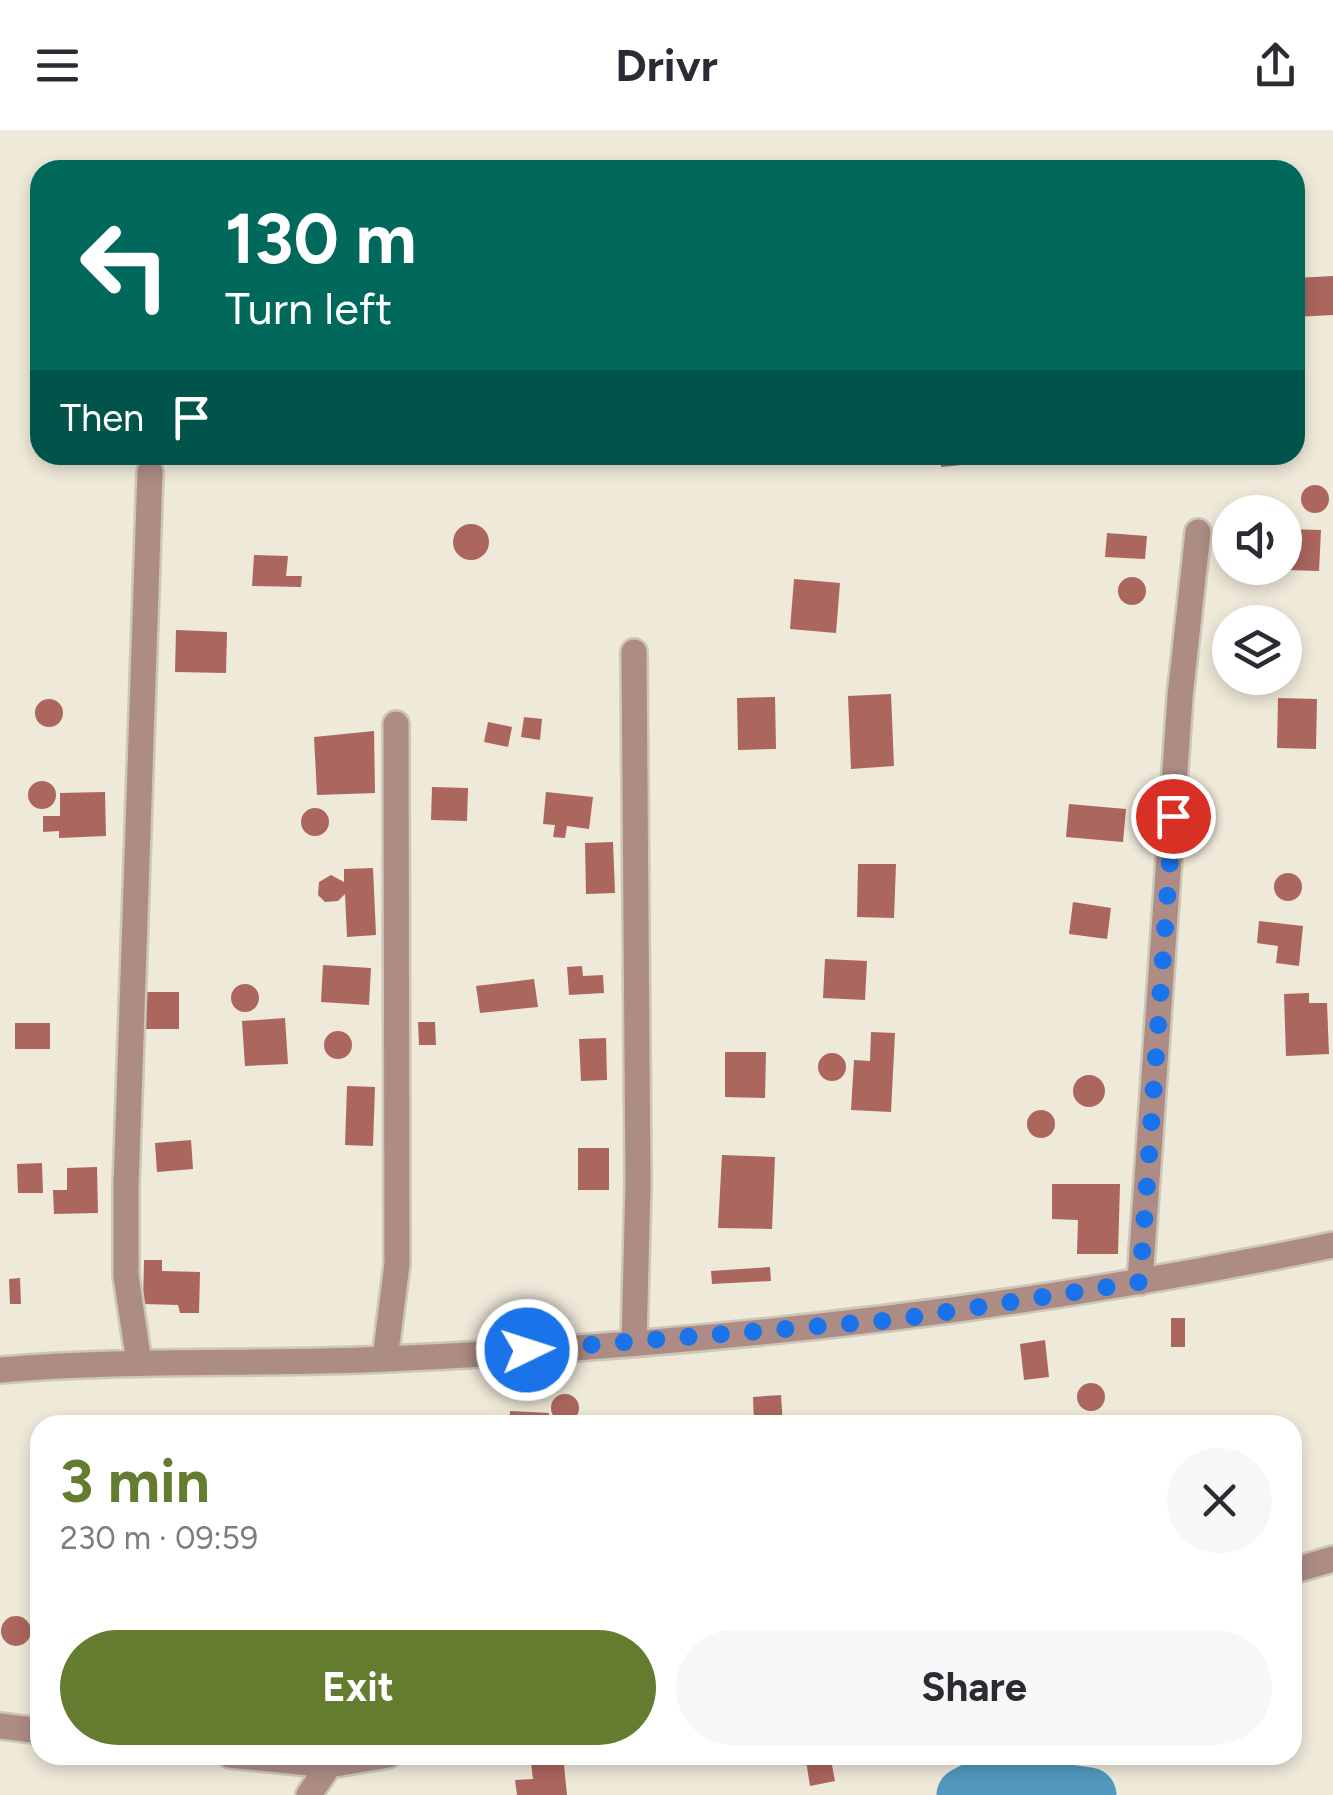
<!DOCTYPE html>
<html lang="en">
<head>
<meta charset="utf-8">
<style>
	:root { --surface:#fff; --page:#f7f7f7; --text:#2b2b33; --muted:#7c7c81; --accent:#637c30 }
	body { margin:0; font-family:Figtree,sans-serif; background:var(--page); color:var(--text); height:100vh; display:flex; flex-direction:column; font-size:38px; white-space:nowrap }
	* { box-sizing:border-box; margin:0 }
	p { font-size:32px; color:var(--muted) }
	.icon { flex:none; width:55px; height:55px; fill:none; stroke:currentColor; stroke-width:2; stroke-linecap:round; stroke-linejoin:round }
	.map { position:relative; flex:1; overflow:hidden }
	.drawer { position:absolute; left:30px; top:1285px; width:1272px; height:350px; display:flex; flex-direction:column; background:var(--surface); border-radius:30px; box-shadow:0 5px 15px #0003 }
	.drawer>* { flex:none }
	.banner { position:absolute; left:30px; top:30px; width:1275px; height:305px; border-radius:30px; box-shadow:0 5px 15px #0003; background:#00695c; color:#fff; overflow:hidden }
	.fabs { position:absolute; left:1212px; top:365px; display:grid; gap:20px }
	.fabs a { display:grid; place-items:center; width:90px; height:90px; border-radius:50%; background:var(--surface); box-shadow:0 5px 15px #0003; font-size:50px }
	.pin { position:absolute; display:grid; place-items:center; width:85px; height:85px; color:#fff; margin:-42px; border:5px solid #fff; border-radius:50%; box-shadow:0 2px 10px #0007 }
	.me { position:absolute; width:110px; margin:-55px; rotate:86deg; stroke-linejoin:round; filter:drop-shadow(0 0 8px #0008) }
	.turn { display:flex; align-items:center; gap:35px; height:210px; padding:0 30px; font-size:45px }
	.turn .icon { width:130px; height:130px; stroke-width:2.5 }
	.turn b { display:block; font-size:70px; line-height:85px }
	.then { display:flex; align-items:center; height:95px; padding:0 30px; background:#0003; gap:20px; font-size:38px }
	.round { display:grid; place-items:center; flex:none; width:105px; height:105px; border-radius:52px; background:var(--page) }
	.headline { display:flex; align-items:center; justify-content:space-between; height:170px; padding:0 30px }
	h1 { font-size:60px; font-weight:700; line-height:75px; color:var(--accent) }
	.action { display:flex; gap:20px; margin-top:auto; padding:20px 30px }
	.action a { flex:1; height:115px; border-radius:60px; background:var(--accent); color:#fff; font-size:40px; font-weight:700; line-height:115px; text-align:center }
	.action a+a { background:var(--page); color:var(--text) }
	header { display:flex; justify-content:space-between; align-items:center; height:130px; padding:0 30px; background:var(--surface); font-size:45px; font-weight:700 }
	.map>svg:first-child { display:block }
</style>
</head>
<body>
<header><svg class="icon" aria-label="menu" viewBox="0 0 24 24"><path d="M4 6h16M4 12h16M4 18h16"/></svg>Drivr<svg class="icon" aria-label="share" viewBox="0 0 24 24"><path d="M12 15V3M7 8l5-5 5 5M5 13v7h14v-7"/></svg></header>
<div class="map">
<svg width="1333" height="1665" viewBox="0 0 1333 1665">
	<rect width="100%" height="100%" fill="#efe9d9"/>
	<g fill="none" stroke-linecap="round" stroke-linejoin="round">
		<path stroke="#5199be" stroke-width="55" d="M964,1665L990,1651L1089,1665"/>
	</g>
	<path fill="#ab665e" d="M1333,146V185L1295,187V148Z
		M941,325H972V334L941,337Z
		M1301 369a14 14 0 1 1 28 0a14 14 0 1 1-28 0Z
		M453 412a18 18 0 1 1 36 0a18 18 0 1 1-36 0Z
		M1285,399L1321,400L1319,441L1285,440Z
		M1107,403L1147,406L1145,429L1105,427Z
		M254,425L288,426L286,446H302L301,457L252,456Z
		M1118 461a14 14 0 1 1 28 0a14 14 0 1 1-28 0Z
		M794,449L840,453L836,503L790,499Z
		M176,500L227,502L226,543L175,542Z
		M891,564L894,636L851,639L848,566Z
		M775,567L776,619L738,620L737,568Z
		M1278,568L1317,569L1316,619L1277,618Z
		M35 583a14 14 0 1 1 28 0a14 14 0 1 1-28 0Z
		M524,587L542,589L540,610L521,607Z
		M488,592L512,597L508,617L484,612Z
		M374,601L375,663L317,665L314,607Z
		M28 665a14 14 0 1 1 28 0a14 14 0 1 1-28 0Z
		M432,657L468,658L467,691L431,690Z
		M105,662L106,706L59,708V701L43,702V686H60V663Z
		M546,662L593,667L589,699L567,696L565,708L553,707L555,695L543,694Z
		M1069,674L1126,679L1123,712L1066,707Z
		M301 692a14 14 0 1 1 28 0a14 14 0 1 1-28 0Z
		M613,712L615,763L586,764L585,713Z
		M858,734H896L894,788L857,787Z
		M373,738L376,805L347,807L345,764L338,771L325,772L318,765L319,752L331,745L344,752V739Z
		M1274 757a14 14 0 1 1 28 0a14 14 0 1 1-28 0Z
		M1073,772L1111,778L1107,809L1069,804Z
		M1259,791L1303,796L1299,836L1276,833L1278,816L1257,813Z
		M825,829L867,831L865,870L823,868Z
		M323,835L371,838L369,875L321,872Z
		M582,836L583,846L603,845L604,863L569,865L567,837Z
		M534,849L538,877L480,883L476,856Z
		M231 868a14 14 0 1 1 28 0a14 14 0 1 1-28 0Z
		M142,862H179V899H142Z
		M1309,863V873H1327L1329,924L1286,926L1284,864Z
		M285,888L288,934L245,936L242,891Z
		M418,892H435L436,915H419Z
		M15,893H50V919H15Z
		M324 915a14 14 0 1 1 28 0a14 14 0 1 1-28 0Z
		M871,902L895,903L891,982L851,980L854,930L870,931Z
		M606,908L607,950L581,951L579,909Z
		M725,922H766L765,968L725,967Z
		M818 937a14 14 0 1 1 28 0a14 14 0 1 1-28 0Z
		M1073 961a16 16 0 1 1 32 0a16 16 0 1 1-32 0Z
		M347,956L375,957L373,1016L345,1015Z
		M1027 994a14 14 0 1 1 28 0a14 14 0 1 1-28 0Z
		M191,1010L193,1039L157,1042L155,1013Z
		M578,1018H609V1060H578Z
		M722,1025L775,1027L772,1099L718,1098Z
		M42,1033L43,1063H18L17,1034Z
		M97,1037L98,1083L54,1084L53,1060H67V1038Z
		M1052,1054H1120L1118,1124H1077L1078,1090L1052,1089Z
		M144,1130H162V1141L200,1142L199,1183H180L178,1175L143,1174Z
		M770,1137L771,1151L712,1154L711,1141Z
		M20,1148L21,1174H10L9,1149Z
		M1171,1188H1185V1217H1171Z
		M1045,1210L1049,1247L1024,1250L1020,1214Z
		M1077 1267a14 14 0 1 1 28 0a14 14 0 1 1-28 0Z
		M551 1278a14 14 0 1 1 28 0a14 14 0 1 1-28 0Z
		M781,1265L783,1295H754L753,1267Z
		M510,1281L549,1283L548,1295H509Z
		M1 1501a15 15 0 1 1 30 0a15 15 0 1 1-30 0Z
		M530,1625H563L567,1665H517L515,1650L533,1649Z
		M805,1625H830L835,1651L810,1656Z"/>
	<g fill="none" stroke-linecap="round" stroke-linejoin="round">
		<defs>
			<path id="minor" d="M634,522L638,1055L634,1212
				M1140,1152L1180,567L1198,402
				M385,1229L397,1134L396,594
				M139,1232L126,1146V1057L150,342
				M0,1240C129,1229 257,1235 386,1229C705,1215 1021,1180 1333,1115
				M1292,1441L1333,1429
				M0,1596L40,1601
				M230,1625L329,1635L388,1625
				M309,1665L329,1635"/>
		</defs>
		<use href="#minor" stroke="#ccc7b8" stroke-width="30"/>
		<use href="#minor" stroke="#ac8c84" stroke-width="25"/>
	</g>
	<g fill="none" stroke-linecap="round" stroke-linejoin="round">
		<path stroke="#1a73e8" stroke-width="18" stroke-dasharray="0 32.4" d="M527,1220L894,1190L1140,1152L1173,686"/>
	</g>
</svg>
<div class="fabs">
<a><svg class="icon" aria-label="sound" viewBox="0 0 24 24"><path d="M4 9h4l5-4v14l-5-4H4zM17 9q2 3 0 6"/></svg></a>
<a><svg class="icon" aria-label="layers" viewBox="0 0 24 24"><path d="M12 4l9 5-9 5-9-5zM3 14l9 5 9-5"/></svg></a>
</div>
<div class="pin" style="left:1173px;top:686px;background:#d93025"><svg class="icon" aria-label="arrive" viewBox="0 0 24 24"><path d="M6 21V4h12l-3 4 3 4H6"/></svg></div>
<svg class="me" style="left:527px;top:1220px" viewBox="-20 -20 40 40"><circle r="17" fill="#1a73e8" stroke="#fff" stroke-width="3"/><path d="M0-11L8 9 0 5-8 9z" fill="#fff"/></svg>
<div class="banner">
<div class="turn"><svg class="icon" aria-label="left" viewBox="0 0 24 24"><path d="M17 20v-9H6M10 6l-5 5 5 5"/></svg><div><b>130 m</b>Turn left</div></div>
<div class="then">Then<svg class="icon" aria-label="arrive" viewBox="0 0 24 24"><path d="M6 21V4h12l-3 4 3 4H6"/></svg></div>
</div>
<section class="drawer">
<div class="headline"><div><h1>3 min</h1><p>230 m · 09:59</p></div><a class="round"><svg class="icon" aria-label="close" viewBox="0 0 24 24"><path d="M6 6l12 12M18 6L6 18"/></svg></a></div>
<div class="action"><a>Exit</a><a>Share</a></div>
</section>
</div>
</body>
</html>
